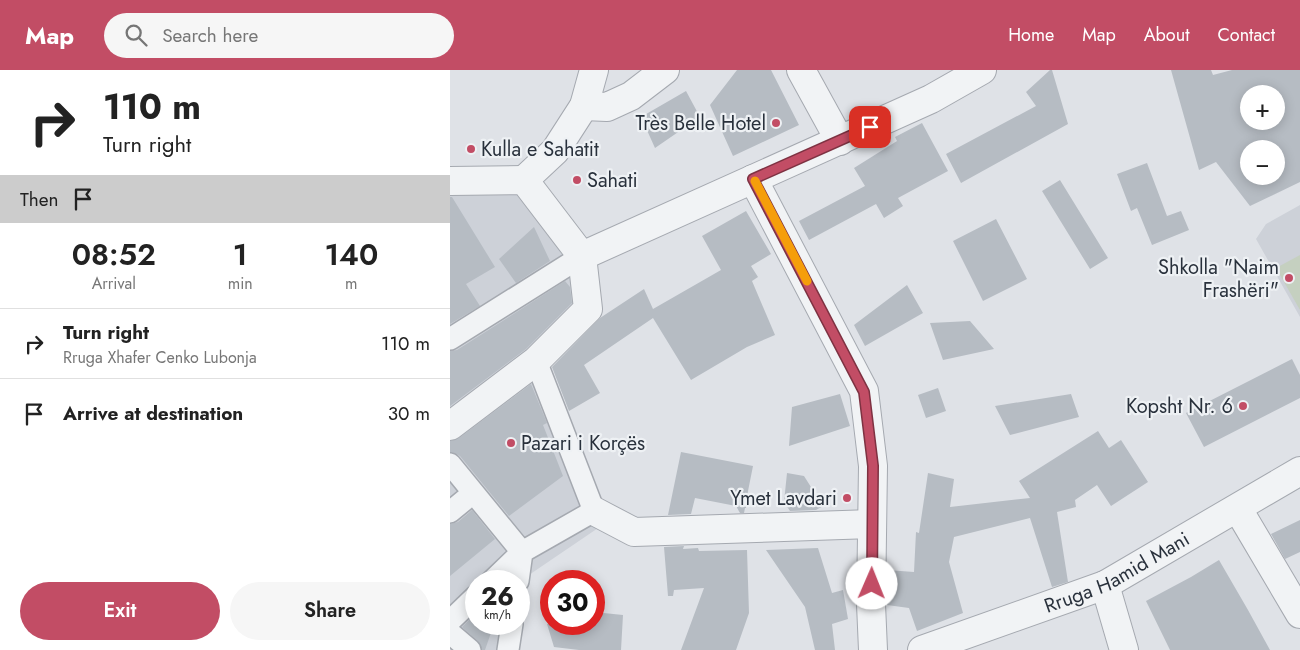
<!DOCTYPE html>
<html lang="en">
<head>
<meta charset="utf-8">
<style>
	:root { --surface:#fff; --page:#f6f6f6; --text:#222; --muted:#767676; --line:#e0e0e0; --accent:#c24d65 }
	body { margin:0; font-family:Jost,sans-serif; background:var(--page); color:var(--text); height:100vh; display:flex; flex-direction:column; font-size:19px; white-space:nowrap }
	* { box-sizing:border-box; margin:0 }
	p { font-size:16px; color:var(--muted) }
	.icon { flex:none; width:28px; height:28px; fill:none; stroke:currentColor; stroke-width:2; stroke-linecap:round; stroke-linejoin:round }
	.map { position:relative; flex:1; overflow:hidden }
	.details { display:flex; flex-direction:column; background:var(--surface); width:450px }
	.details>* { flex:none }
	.guide { background:#fff; color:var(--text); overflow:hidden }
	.fabs { position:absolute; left:790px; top:15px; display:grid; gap:10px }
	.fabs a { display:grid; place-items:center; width:45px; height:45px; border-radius:50%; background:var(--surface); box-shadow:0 2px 12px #0003; font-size:25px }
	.speed { position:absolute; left:15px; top:500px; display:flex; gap:10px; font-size:25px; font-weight:700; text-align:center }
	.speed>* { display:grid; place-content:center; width:65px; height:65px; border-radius:50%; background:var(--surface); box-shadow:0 2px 12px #0003; line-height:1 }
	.speed small { font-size:12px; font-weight:400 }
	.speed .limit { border:8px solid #d22; background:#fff; color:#111 }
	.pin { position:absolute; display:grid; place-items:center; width:42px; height:42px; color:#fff; margin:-21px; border-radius:10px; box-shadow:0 2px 8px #0006 }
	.me { position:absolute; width:55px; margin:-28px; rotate:1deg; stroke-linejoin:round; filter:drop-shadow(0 0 4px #0008) }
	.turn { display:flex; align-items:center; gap:18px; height:105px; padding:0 20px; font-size:22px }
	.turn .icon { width:65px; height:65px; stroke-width:2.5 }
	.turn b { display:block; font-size:35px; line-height:42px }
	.then { display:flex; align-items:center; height:48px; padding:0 20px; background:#0003; gap:10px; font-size:19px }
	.eta { display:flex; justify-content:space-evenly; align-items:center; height:85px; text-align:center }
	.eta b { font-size:30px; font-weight:600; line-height:35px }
	.cta { display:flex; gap:10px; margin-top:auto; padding:10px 20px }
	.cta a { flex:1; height:58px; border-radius:30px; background:var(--accent); color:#fff; font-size:20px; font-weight:600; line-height:58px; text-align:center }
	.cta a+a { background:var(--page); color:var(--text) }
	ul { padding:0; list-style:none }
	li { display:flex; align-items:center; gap:15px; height:70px; padding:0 20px; border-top:1px solid var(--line) }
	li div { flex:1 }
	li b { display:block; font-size:19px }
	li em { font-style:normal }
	header { display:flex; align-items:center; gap:30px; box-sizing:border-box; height:70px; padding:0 25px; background:var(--accent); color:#fff }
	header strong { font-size:24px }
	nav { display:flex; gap:28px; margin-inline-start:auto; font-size:18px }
	.search { width:350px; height:45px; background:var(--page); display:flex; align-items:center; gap:12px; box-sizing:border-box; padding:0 18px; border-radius:28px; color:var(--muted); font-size:19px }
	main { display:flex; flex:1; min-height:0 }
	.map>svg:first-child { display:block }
</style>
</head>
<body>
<header>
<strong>Map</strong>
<div class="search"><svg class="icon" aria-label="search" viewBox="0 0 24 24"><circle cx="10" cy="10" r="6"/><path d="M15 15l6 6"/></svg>Search here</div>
<nav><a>Home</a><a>Map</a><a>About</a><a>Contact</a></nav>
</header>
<main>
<section class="details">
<div class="guide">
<div class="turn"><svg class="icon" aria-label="right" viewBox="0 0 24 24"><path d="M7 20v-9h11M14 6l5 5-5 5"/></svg><div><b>110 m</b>Turn right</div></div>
<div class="then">Then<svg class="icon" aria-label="arrive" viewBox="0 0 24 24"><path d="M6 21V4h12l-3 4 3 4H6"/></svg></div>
</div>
<div class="eta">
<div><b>08:52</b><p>Arrival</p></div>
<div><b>1</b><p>min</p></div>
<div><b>140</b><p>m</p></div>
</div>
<ul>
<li><svg class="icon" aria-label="right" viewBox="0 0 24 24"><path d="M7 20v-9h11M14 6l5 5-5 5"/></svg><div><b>Turn right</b><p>Rruga Xhafer Cenko Lubonja</p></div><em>110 m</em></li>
<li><svg class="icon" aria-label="arrive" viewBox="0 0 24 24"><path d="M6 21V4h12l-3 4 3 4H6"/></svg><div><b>Arrive at destination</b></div><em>30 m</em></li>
</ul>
<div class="cta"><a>Exit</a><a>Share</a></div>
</section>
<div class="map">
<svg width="850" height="580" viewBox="0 0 850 580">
	<rect width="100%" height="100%" fill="#dfe2e7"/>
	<path fill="#cdd1d8" d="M0,118L71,119L145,238L89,292L154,454L73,509L69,537V511H26V554H66L63,580H0Z
		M850,135V247L806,169L816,154Z"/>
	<path fill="#c5d0c0" d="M850,185V240L826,198Z"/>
	<path fill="#b6bcc3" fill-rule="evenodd" d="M287,0H321L349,55L283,86L260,35Z
		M600,0H602L618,54L511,113L496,84L586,36L576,22Z
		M721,0H761L763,5L782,0H850V112L800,136L766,92L749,100ZM799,24H826V51H799ZM799,79H826V106H799Z
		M236,21L250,47L205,78L191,47Z
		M472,53L498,101L448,128L453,136L434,148L426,134L359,170L349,151L415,116L404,98L447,71L445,67Z
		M697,93L717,146L731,141L739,160L702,175L687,138L681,141L667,104Z
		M610,110L658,188L640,199L592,121Z
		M0,127H2L45,197L16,214L30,236L0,254Z
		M296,141L321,184L301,196L308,207L302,211L325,265L297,277L241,310L203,248L134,295L150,323L119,341L102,297L150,248L194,219L203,239L271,200L252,166Z
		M546,149L577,209L533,231L503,171Z
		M84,157L100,191L66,213L49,189Z
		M115,211L120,217L122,233L76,279L0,336V281L7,280Z
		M457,215L473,243L415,276L404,255Z
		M520,251L544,279L493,290L480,253Z
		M842,289L850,305V328L754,377L736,343Z
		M81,314L97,353L93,355L113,406L59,446L10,386L5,383L0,382V371L9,368Z
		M488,318L496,341L476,348L468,325Z
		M390,324L400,356L339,376L342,337Z
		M621,324L629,347L560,365L545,336Z
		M648,361L659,378L671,370L698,412L661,436L647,415L625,430L626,437L607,442L618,512L602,517L580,448L504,467L499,492L513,543L467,561L459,538L437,535V500L464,502L466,462L469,463L478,403L504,409L500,437L580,428L569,411Z
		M231,382L303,396L296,431V438H295L294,443H290L286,436L245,428L241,444L218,445Z
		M337,403L354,406L373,436L366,440L340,441L334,432Z
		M22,440L45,469L0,506V454L8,452Z
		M850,450V482L835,489L821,464Z
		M234,476L233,479L248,478L249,481L297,480L299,543L286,580H231L254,518L224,520L223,526H218L214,477Z
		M368,478L382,523L393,520L398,549L382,554L385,580H365L355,537L316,480Z
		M769,490L798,540L820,580H720L696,531L741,507Z
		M144,542L173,545L171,580H129L104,577L97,554H144Z
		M26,543V554H44L35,580H32L28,571L12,557Z"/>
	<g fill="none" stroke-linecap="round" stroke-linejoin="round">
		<defs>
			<path id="pedestrian" d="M0,269L132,186
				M0,394L72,482L42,511
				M0,442L23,423
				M68,511L72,482L144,441L86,291
				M0,551L26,526
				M0,563L20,580
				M58,580L62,554"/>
			<g id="minor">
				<path d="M351,0L390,71"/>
				<path d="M134,36L157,37L181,26L215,0"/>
				<path d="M303,109L414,321L423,396L421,534L423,580"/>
				<path d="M74,110L105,81L134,36L144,0"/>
				<path d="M0,111L74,110L132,186L138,239L86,291L0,356"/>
				<path d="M132,186L481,29L532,0"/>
				<path d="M788,439L850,544"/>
				<path d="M144,441L184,462L422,454"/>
				<path d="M655,515L674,580"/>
				<path id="s1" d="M472,580L655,515L850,401"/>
			</g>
		</defs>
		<use href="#pedestrian" stroke="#a5a9b0" stroke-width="24"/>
		<use href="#minor" stroke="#a5a9b0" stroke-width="30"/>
		<use href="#pedestrian" stroke="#f1f3f5" stroke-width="21"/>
		<use href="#minor" stroke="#f1f3f5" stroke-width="28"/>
	</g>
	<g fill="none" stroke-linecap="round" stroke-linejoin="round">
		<defs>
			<path id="route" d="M420,57L303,109L414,322L423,396L422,514"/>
		</defs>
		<use href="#route" stroke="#7e3242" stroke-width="12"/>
		<use href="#route" stroke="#c24d65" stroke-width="9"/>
		<path stroke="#f59e0b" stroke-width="9" d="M305,111L357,211"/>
	</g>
	<g fill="#c24d65" stroke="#eef1f4" stroke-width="2">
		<circle cx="326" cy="53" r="5"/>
		<circle cx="21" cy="79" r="5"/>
		<circle cx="127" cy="110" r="5"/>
		<circle cx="839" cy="208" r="5"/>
		<circle cx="793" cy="336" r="5"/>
		<circle cx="61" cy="373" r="5"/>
		<circle cx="397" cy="428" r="5"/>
	</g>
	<g text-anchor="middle" stroke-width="4.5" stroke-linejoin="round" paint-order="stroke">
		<g font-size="20" fill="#29313c" stroke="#eef1f4" text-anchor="end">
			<text x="316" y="60">Très Belle Hotel</text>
			<text x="31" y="86" text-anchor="start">Kulla e Sahatit</text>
			<text x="137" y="117" text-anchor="start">Sahati</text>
			<text x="829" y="204">Shkolla "Naim<tspan x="829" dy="23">Frashëri"</tspan></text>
			<text x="783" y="343">Kopsht Nr. 6</text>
			<text x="71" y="380" text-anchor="start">Pazari i Korçës</text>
			<text x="387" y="435">Ymet Lavdari</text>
		</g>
		<g font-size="20" fill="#29313c" stroke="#eef1f4">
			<text dy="7" stroke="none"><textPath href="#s1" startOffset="210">Rruga Hamid Mani</textPath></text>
		</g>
	</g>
</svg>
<div class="fabs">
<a>+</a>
<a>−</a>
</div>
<div class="speed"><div>26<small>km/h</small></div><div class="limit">30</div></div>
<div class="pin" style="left:420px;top:57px;background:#d93025"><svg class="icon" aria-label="arrive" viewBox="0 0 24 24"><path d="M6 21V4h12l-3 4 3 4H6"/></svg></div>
<svg class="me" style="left:422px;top:514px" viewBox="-20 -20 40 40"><circle r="19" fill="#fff"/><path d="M0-13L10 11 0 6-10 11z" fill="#c24d65"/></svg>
</div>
</main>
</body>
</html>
